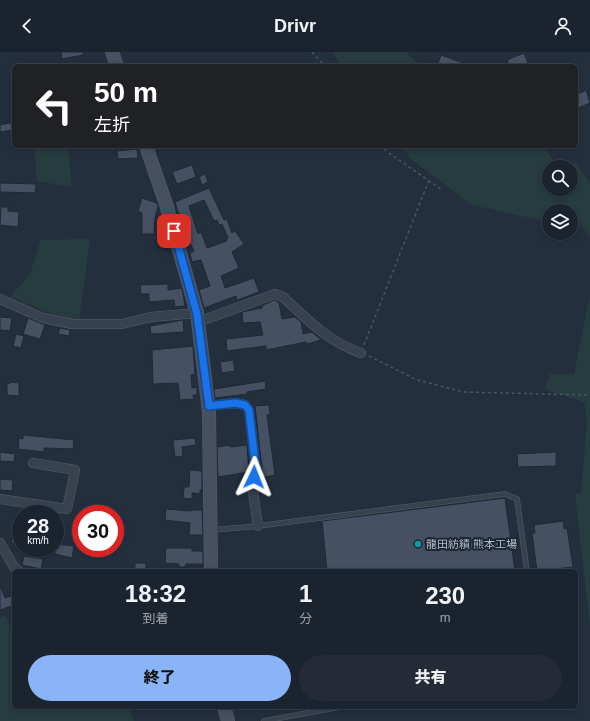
<!DOCTYPE html>
<html lang="ja">
<head>
<meta charset="utf-8">
<style>
	:root { --surface:#1b232e; --page:#242b36; --text:#f1f3f6; --muted:#a0a4aa; --line:#39404a; --accent:#8ab4f8 }
	body { margin:0; font-family:Helvetica,"Noto Sans JP",sans-serif; background:var(--page); color:var(--text); height:100vh; display:flex; flex-direction:column; font-size:15px; white-space:nowrap }
	* { box-sizing:border-box; margin:0 }
	p { font-size:13px; color:var(--muted) }
	.icon { flex:none; width:22px; height:22px; fill:none; stroke:currentColor; stroke-width:2; stroke-linecap:round; stroke-linejoin:round }
	.map { position:relative; flex:1; overflow:hidden }
	.drawer { position:absolute; left:12px; top:517px; width:566px; height:140px; display:flex; flex-direction:column; background:var(--surface); border-radius:6px; box-shadow:0 2px 6px #0003,0 0 0 1px var(--line) }
	.drawer>* { flex:none }
	.banner { position:absolute; left:12px; top:12px; width:566px; height:84px; border-radius:6px; box-shadow:0 2px 6px #0003,0 0 0 1px var(--line); background:#202124; color:#fff; overflow:hidden }
	.fabs { position:absolute; left:542px; top:108px; display:grid; gap:8px }
	.fabs a { display:grid; place-items:center; width:36px; height:36px; border-radius:50%; background:var(--surface); box-shadow:0 2px 6px #0003,0 0 0 1px var(--line); font-size:20px }
	.speed { position:absolute; left:12px; top:453px; display:flex; gap:8px; font-size:20px; font-weight:700; text-align:center }
	.speed>* { display:grid; place-content:center; width:52px; height:52px; border-radius:50%; background:var(--surface); box-shadow:0 2px 6px #0003,0 0 0 1px var(--line); line-height:1 }
	.speed small { font-size:10px; font-weight:400 }
	.speed .limit { border:6px solid #d22; background:#fff; color:#111 }
	.pin { position:absolute; display:grid; place-items:center; width:34px; height:34px; color:#fff; margin:-17px; border-radius:8px; box-shadow:0 2px 6px #0006 }
	.me { position:absolute; width:44px; margin:-22px; rotate:2deg; stroke-linejoin:round; filter:drop-shadow(0 0 3px #0008) }
	.turn { display:flex; align-items:center; gap:14px; height:84px; padding:0 16px; font-size:18px }
	.turn .icon { width:52px; height:52px; stroke-width:2.5 }
	.turn b { display:block; font-size:28px; line-height:34px }
	.eta { display:flex; justify-content:space-evenly; align-items:center; height:68px; text-align:center }
	.eta b { font-size:24px; font-weight:800; line-height:28px }
	.cta { display:flex; gap:8px; margin-top:auto; padding:8px 16px }
	.cta a { flex:1; height:46px; border-radius:24px; background:var(--accent); color:#111; font-size:16px; font-weight:800; line-height:46px; text-align:center }
	.cta a+a { background:var(--page); color:var(--text) }
	header { display:flex; justify-content:space-between; align-items:center; height:52px; padding:0 16px; background:var(--surface); font-size:18px; font-weight:800 }
	.map>svg:first-child { display:block }
</style>
</head>
<body>
<header><svg class="icon" aria-label="back" viewBox="0 0 24 24"><path d="M15 5l-7 7 7 7"/></svg>Drivr<svg class="icon" aria-label="person" viewBox="0 0 24 24"><circle cx="12" cy="8" r="4"/><path d="M4 21q1-7 8-7t8 7"/></svg></header>
<div class="map">
<svg width="590" height="669" viewBox="0 0 590 669">
	<rect width="100%" height="100%" fill="#242f3e"/>
	<path fill="#263c3f" fill-rule="evenodd" d="M332,0H406L421,14H342Z
		M34,94H68L72,135L37,129Z
		M401,94H542L558,114L576,111L590,132V186L582,174L571,173V159H549V170L472,153L411,107ZM549,115H571V137H549Z
		M90,187L79,269L51,262L10,245L30,222L41,188Z
		M590,243V575L575,442L581,441L587,367L584,350L545,337L550,322H574Z
		M6,564L14,584V655H129L134,669H0V565Z"/>
	<path fill="#455162" stroke="#1f2835" fill-rule="evenodd" d="M61,0H83V3L62,7Z
		M524,1L529,14H510L507,8Z
		M441,3L469,13V14H437Z
		M586,38L590,51L576,57V43Z
		M14,70V78L0,80V73Z
		M137,97L138,106L118,107L117,99Z
		M192,113L196,125L177,132L172,120Z
		M205,122L208,130L202,133L199,125Z
		M0,131L36,132L35,141L0,140Z
		M209,136L224,168L227,167L232,181L235,179L244,192L232,200L239,216L221,224L225,236L254,226L259,240L237,248L236,244L204,256L199,238L210,234L201,208L192,210L190,201L194,199L184,179L175,150ZM204,148L214,169L217,168L219,173L222,172L228,186L226,188L227,189L207,196L201,180L198,182L189,154Z
		M142,146L157,151L158,154L155,166L154,182H142V161L138,159Z
		M1,155H8V159L19,160L18,175L0,173Z
		M167,185L170,195L164,197L161,187Z
		M168,232V238L182,236L185,254L175,255L174,248L149,250V242H141L140,233Z
		M275,248L279,251L282,267L295,265L301,270L303,282L312,280L321,288L307,292L306,290L266,298V294L227,299L226,287L263,283L260,270L243,271L242,260L262,256L263,253Z
		M0,265L12,266L10,279L0,278Z
		M28,266L45,273L40,287L23,282Z
		M183,268L184,280L151,282L150,274Z
		M60,276L70,278L69,284L58,282Z
		M16,282L24,284L21,296L13,294Z
		M193,294L195,322L191,323L192,336L197,335V343H193L194,347L180,348L178,331L153,332L152,298Z
		M233,308L235,319L222,321L220,310Z
		M265,329L266,337L247,340V342L215,346L214,337Z
		M10,330L19,331V344L7,343V332H9Z
		M269,353L270,363H267L275,423L261,426L262,417L255,354Z
		M23,383L74,388L73,397L44,396V400L18,397L19,386L23,387Z
		M195,386L196,393L182,395L183,404L175,405L173,388Z
		M230,393V395L247,393L249,420L218,425L217,395Z
		M0,400L15,402L14,410L0,409Z
		M556,400V414L518,415L517,402Z
		M190,418L202,419V438H200V442L192,441V447L183,446L184,435H189Z
		M0,427L13,428L12,439L0,438Z
		M505,446L515,519H327L322,469Z
		M166,457L191,459V458H202L203,483H189L190,471L165,468Z
		M563,469L564,477L567,476L573,515L537,519L532,481H535L534,473Z
		M14,478L21,479V492L11,491Z
		M56,492L74,494L72,506L55,502Z
		M166,496H192V499H203V512H186L185,515H179V512L165,511Z
		M24,504L43,507L41,517L22,513Z
		M135,511H146V519H135Z
		M0,533L5,546L14,543V553L0,558Z"/>
	<g fill="none" stroke-linecap="round" stroke-linejoin="round">
		<defs>
			<path id="lane" d="M212,478L258,474L505,442L517,447L527,519
				M264,669L340,655"/>
			<path id="street" d="M0,247L43,266L72,272H122L151,265L197,261
				M198,270L275,242L283,245C308,268 327,289 361,301
				M209,354L235,351L245,353L249,358L256,418L252,433L258,474
				M0,447L67,457L75,418L33,411
				M0,491L14,515L19,519"/>
			<path id="secondary" d="M112,0L117,14
				M146,94L166,152L197,261L209,360L211,519
				M224,655L228,669"/>
		</defs>
		<use href="#lane" stroke="#565f6c" stroke-width="5.5"/>
		<use href="#street" stroke="#565f6c" stroke-width="10"/>
		<use href="#secondary" stroke="#565f6c" stroke-width="14"/>
		<path stroke="#44595c" stroke-width="1.5" stroke-dasharray="3 3" stroke-linecap="butt" d="M312,0L325,14
			M379,94L442,138
			M364,293L429,128
			M369,304L417,328L464,340L590,343"/>
		<use href="#lane" stroke="#38414e" stroke-width="4.5"/>
		<use href="#street" stroke="#38414e" stroke-width="9"/>
		<use href="#secondary" stroke="#465061" stroke-width="13"/>
	</g>
	<g fill="none" stroke-linecap="round" stroke-linejoin="round">
		<defs>
			<path id="route" d="M174,179L197,262L209,354L235,351L245,353L249,358L256,418L254,425"/>
		</defs>
		<use href="#route" stroke="#114b97" stroke-width="10"/>
		<use href="#route" stroke="#1a73e8" stroke-width="7"/>
	</g>
	<circle fill="#0f9aa8" stroke="#1d2633" stroke-width="1.5" cx="418" cy="492" r="4"/>
	<g text-anchor="middle" stroke-width="4" stroke-linejoin="round" paint-order="stroke">
		<g font-size="11" fill="#b4bcc9" stroke="#1d2633" text-anchor="start">
			<text x="426" y="496">龍田紡績 熊本工場</text>
		</g>
	</g>
</svg>
<div class="fabs">
<a><svg class="icon" aria-label="search" viewBox="0 0 24 24"><circle cx="10" cy="10" r="6"/><path d="M15 15l6 6"/></svg></a>
<a><svg class="icon" aria-label="layers" viewBox="0 0 24 24"><path d="M12 4l9 5-9 5-9-5zM3 14l9 5 9-5"/></svg></a>
</div>
<div class="speed"><div>28<small>km/h</small></div><div class="limit">30</div></div>
<div class="pin" style="left:174px;top:179px;background:#d93025"><svg class="icon" aria-label="arrive" viewBox="0 0 24 24"><path d="M6 21V4h12l-3 4 3 4H6"/></svg></div>
<svg class="me" style="left:254px;top:425px" viewBox="-20 -20 40 40"><path d="M0-17L14 15 0 8-14 15z" fill="#1a73e8" stroke="#fff" stroke-width="4"/></svg>
<div class="banner">
<div class="turn"><svg class="icon" aria-label="left" viewBox="0 0 24 24"><path d="M17 20v-9H6M10 6l-5 5 5 5"/></svg><div><b>50 m</b>左折</div></div>
</div>
<section class="drawer">
<div class="eta">
<div><b>18:32</b><p>到着</p></div>
<div><b>1</b><p>分</p></div>
<div><b>230</b><p>m</p></div>
</div>
<div class="cta"><a>終了</a><a>共有</a></div>
</section>
</div>
</body>
</html>
